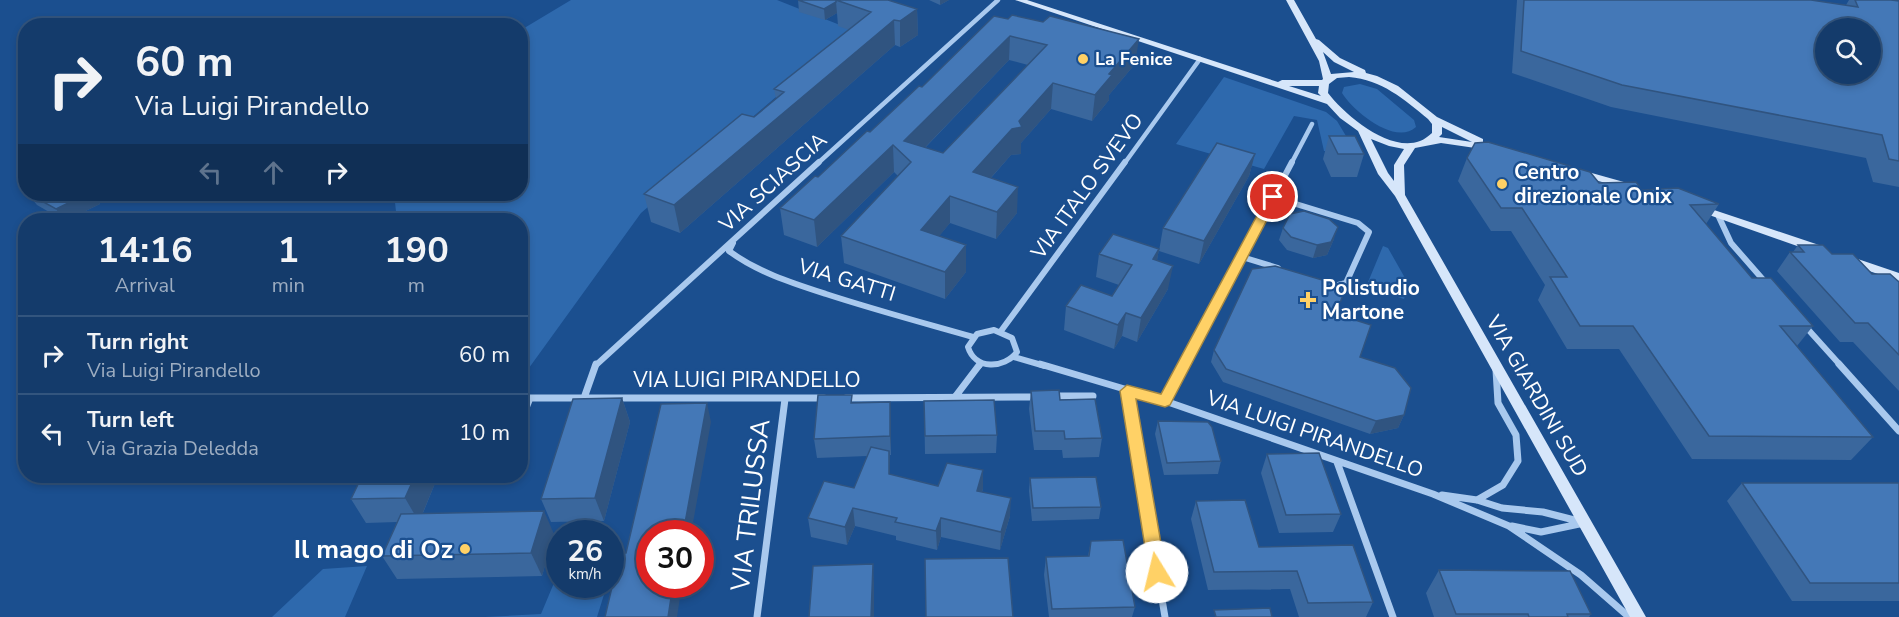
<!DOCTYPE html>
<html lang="en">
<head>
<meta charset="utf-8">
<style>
	:root { --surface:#143b6b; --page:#1d4271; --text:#f1f3f6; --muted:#9dadc1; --line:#33557e }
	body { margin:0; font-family:"Nunito Sans",sans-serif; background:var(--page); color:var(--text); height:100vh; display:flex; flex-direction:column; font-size:22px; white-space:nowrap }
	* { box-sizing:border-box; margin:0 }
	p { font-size:20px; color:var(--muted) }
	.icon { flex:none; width:33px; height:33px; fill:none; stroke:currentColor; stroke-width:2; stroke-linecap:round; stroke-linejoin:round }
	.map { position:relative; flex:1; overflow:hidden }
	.drawer { position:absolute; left:18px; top:213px; width:510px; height:270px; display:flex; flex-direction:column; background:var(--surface); border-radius:24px; box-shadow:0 3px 9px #0003,0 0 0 2px var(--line) }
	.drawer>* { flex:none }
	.top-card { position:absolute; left:18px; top:18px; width:510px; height:183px; border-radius:24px; box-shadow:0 3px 9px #0003,0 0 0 2px var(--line); background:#143b6b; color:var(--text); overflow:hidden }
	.fabs { position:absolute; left:1815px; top:18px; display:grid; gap:12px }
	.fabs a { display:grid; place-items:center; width:66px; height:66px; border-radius:50%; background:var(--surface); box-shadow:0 3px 9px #0003,0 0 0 2px var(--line); font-size:30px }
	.speed { position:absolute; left:546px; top:520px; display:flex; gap:12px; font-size:30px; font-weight:700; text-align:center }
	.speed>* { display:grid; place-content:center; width:78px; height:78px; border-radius:50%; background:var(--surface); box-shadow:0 3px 9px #0003,0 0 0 2px var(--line); line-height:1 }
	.speed small { font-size:15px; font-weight:400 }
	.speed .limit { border:9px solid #d22; background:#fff; color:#111 }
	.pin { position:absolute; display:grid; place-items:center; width:51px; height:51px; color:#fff; margin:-26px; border:3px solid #fff; border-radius:50%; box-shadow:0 2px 6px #0007 }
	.me { position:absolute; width:66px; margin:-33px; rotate:351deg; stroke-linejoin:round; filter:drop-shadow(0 0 4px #0008) }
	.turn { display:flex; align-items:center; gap:21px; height:126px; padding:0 18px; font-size:27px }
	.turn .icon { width:78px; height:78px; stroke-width:2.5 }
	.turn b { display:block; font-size:42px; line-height:51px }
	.lanes { display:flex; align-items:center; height:57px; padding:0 18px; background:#0003; justify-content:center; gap:30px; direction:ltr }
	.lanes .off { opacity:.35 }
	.eta { display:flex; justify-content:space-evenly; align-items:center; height:102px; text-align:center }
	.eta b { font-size:36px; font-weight:700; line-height:42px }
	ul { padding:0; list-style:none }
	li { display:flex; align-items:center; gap:18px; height:78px; padding:0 18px; border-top:2px solid var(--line) }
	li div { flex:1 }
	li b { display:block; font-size:22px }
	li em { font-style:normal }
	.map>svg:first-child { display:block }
</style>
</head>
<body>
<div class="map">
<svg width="1899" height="617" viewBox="0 0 1899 617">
	<rect width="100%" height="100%" fill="#1b4f8f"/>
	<path fill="#2e69ad" d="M571,0H777L850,29L848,35L641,213L521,379L520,220H397L394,194H520L521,30Z
		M1224,77L1326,112L1337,121L1355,151H1324L1317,120L1294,116L1264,169L1176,144Z
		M1360,84L1377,89L1414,120L1416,127C1395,146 1353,111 1342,93L1344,87Z
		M1383,246L1388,248L1409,285L1404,299L1366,287Z
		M367,566L345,617H272L323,569Z
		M559,571L560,585H607L597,617H485L541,614Z"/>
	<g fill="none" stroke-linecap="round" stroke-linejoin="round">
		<path stroke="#a9c9ee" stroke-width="4.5" d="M817,164L998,0
			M1124,164L1200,59
			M1291,164L1312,124"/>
		<path stroke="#a9c9ee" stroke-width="6" d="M1273,197L1358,223L1369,232L1346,283L1334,286
			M1718,215L1731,243L1766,283
			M733,243L729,251C757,272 792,283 826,294C875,310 924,323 973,337
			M1242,257L1278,268
			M1805,326L1841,366
			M994,330L1012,338L1017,352C1004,369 975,370 968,347L977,334Z
			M1001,331L1125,162
			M1014,357L1045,366
			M595,366L819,162
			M979,366L981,363
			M1184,366L1292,162"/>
		<path stroke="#a9c9ee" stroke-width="7" d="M1040,364L1165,401L1433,494L1509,526L1581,575L1629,617
			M1839,364L1899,431
			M1127,391L1165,617
			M1053,396H1093
			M955,397L980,364
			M584,398L596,364
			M846,398L1037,397
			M1165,401L1184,364
			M520,423L530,398H824
			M1337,462L1393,617
			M498,481L500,476
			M1442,495L1477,500L1502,508L1543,512L1582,522
			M1477,500L1503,485L1518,461L1516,435L1498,403L1496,370
			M1512,526L1541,532L1584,523
			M757,617L785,399"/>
		<path fill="#d6e6fa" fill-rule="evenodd" d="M1015,0H1027L1278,82L1282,80H1322L1323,79L1319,61L1286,0H1294L1316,39L1319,40L1340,58L1365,70L1366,73L1377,76L1398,86L1437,117L1483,139V143L1493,145V149L1489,150L1441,143L1415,148L1404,165L1405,195L1646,617H1630L1395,196L1378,174L1358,131L1340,118L1327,104ZM1323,52L1334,62L1354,72L1331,74ZM1349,77C1382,80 1404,99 1428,119L1432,124V133C1428,136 1424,140 1420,141C1389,153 1344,114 1328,93L1329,84L1337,78ZM1289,86H1319L1318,93L1321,96ZM1442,127L1472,142L1439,137L1442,134ZM1371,139L1389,146L1404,149L1394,165V181L1388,173Z
			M1581,170L1631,184L1632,186L1627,189L1577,175L1576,173Z
			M1699,205L1825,247L1827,250L1825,253H1817L1695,210L1694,208L1695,206Z
			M1849,256L1899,273V281L1845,263L1843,260Z"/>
	</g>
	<path fill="#3a679d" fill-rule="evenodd" d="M798,0H888L917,9L918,35L900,47L895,45L680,233L651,222L644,194L754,117L776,99L774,89L849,30L838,26L837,13L825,20L799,12Z
		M929,0H949L940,5Z
		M1517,0H1811L1846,5L1849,0H1891L1899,1V187L1873,182L1866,158L1611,107L1512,73Z
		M994,16L1135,64L1109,95V100L1092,121L1051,109L1021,143V154L1011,155L991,178L1017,213L996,239L950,223L939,236L966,245V272L945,299L844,263L841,236L898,176L894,172L817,247L784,235L780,208L818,177L922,87ZM1009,60L1028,65L943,153L925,148Z
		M1329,136L1364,154L1357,177H1331L1323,159Z
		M1255,154L1249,176L1199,264L1159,251L1163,228Z
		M1467,158L1719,204L1706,224L1752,278L1813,326L1797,346L1873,437L1851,460L1692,459L1619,349H1567L1538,300L1545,285L1511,231H1491L1458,181Z
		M28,194H93L100,204L67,220H63L37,205Z
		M1283,228L1334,239L1327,255L1313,258L1287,250L1279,240Z
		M1798,245L1832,254L1872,274L1899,282V391L1853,342H1840L1777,271L1790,252H1793Z
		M1159,249L1157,260L1168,289L1137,342L1122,336L1114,349L1064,330L1066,306L1112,296L1119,285L1096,277L1099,254Z
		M1337,314L1360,357L1404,415L1398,428L1370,434L1223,382L1211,362L1214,350Z
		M1031,391L1060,400L1102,438L1099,457L1063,458L1062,450H1034L1029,409Z
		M852,395V403L891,421V455H890V474L938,486L983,489L982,492L1010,516L1000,550L941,537L937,550L896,540V536L855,526L847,545L811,537L808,518L854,488L867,456L817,458L814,439Z
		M622,398L630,422L604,521L551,522L541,499Z
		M924,401L997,435L996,453L925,454Z
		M1158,421L1221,461L1218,474L1164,475L1155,434Z
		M1267,454L1341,514L1333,532L1279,533L1261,473Z
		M438,476L423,513L554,534L542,576L397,579L382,556L397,522L366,523L351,499Z
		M1030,478L1101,507L1099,519L1032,521L1029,491Z
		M1742,483H1899V601H1792L1727,501Z
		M1196,501L1259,547L1373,602L1366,617H1299L1290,589L1208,590L1191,519Z
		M1091,541L1135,607L1132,617H1049L1044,575L1046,557L1088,556Z
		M1439,570L1591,614L1589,617H1434L1426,593Z"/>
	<path fill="#305480" d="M940,0H949L940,5Z
		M836,2L837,13L825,20L824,9Z
		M917,9L918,35L900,47V21Z
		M894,20L895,45L680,233L674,205Z
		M1010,36L1009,60L911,162L904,141Z
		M1139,39L1135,64L1109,95V100L1092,121L1095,95L1109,74Z
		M1053,83L1051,109L1021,143V154L1011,155L972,199L973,172Z
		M893,145L894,172L817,247L814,220Z
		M1255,154L1249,176L1199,264L1204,241Z
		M1018,187L1017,213L996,239L997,212Z
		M87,194H93L100,204L67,220H64L56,209Z
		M950,196V223L922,257L921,230Z
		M1338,227L1334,239L1327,255L1313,258L1317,245Z
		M966,245V272L945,299V272Z
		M1159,249L1155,272L1153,259Z
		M1173,266L1168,289L1137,342L1141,318Z
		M1126,313L1122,336L1114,349L1118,325Z
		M622,398L630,422L604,521L595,498Z
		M890,402L891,421V455L890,436Z
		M707,403L711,422L691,534H683Z
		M1404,415L1398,428L1370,434L1376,421Z
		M889,451L890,469V493L889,474Z
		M983,470V489L976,509L977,491Z
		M415,476H438L419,522L405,498Z
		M1011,498L1010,516L1000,550L1001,532Z
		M853,508L855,526L847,545L845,527Z
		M544,511L554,534L542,576L531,553Z
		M941,518V537L937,550L936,531Z
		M873,564L874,582V617H871Z
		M673,585H682L677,617H668Z"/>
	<path fill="#4478b7" stroke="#305480" stroke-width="1.5" fill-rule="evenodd" d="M798,0H836V2L824,9Z
		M836,0H888L917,9L900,21L894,20L674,205L644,194L742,114L754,117L784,92L774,89L871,12Z
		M1524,0H1811L1858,7L1855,0H1891L1899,1V161L1889,159L1882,135L1622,85L1521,51ZM1826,28H1870V74H1826Z
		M1012,15L1043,22L1050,16L1139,39L1109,74L1112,75L1095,95L1053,83L1019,121L1022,127L1012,129L973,172L1018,187L997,212L950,196L921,230L966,245L945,272L841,236L911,162L893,145L814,220L780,208L815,176L818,177L867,131L870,132L919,86L922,87L994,16L1008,19ZM1010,36L1047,45L943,153L904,141Z
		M1329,136H1355L1364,154H1338Z
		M1488,142L1590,172L1599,183L1636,182L1642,190L1678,188L1719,204L1690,205L1752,278H1771L1813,326H1780L1873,437L1709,436L1633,326H1580L1550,277H1567L1522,208H1501L1467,158L1475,143Z
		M1217,143L1255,154L1204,241L1163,228Z
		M29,194H87L56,209Z
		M1304,211L1329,219L1338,227L1331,242L1317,245L1291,237L1283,228L1290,214Z
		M1113,234L1159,249L1153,259L1173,266L1141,318L1126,313L1118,325L1066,306L1081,285L1112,296L1132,265L1099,254Z
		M1798,245H1823L1832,254H1853L1872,274H1890L1899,282V355L1868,323H1855L1790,252H1804Z
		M1275,266L1346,287L1336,314L1371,325L1360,357L1395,368L1411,388L1404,415L1376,421L1226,369L1214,350L1252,269Z
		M1059,390L1060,400L1095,399L1102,438L1065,439L1064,431H1035L1031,391Z
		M818,395H852L851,403L890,402V436L814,439Z
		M622,398L595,498L541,499L573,399Z
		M994,400L997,435L925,436L924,401Z
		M707,403L683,534H650V585H673L668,617H605L620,553H626L661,404Z
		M1158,421L1208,422L1212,427L1221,461L1167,463Z
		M871,447L889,451V474L938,486L947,463L983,470L977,491L1011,498L1001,532L941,518L936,531L895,522L897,518L853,508L845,527L808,518L824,481L854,488Z
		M1319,453L1341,514L1286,515L1267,454Z
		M362,476H415L405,498L351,499Z
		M1096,477L1101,507L1033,508L1030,478Z
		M1742,483H1899V583H1810Z
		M1245,500L1259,547L1353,545L1373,602L1308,603L1297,571L1214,572L1196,501Z
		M544,511L531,553L382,556L401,514Z
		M1123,540L1135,607L1052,609L1046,557L1089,556L1091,541Z
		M1008,558L1013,617H926L925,559Z
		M873,564L871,617H809L813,566Z
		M1439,570L1570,571L1591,614H1567L1568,617H1529L1528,614H1456Z
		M1270,608L1272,617H1216L1214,610Z"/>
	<path fill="#ffd166" stroke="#a68842" stroke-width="1.5" d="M1273,193L1279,197L1170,405L1165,407L1136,399L1166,572L1164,577L1157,579L1151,577L1149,572L1120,391L1127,385L1161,394L1267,197Z"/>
	<g fill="#ffd166" stroke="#1b4f8f" stroke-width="2">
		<circle cx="1083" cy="59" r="6"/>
		<circle cx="1502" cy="184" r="6"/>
		<path d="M1305 291h6v6h6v6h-6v6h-6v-6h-6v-6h6z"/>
		<circle cx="465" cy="549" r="6"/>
	</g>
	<g text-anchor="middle" stroke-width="4.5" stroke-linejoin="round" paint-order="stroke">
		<g font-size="18" font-weight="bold" fill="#fff" stroke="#1b4f8f" text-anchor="start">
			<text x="1095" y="65">La Fenice</text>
		</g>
		<g font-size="21" font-weight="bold" fill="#fff" stroke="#1b4f8f" text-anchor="start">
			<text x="1514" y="179">Centro<tspan x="1514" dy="24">direzionale Onix</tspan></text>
			<text x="1322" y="295">Polistudio<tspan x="1322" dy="24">Martone</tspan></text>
		</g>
		<g font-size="21" fill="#fff" stroke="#1b4f8f">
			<text transform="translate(773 182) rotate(-42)" y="7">VIA SCIASCIA</text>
			<text transform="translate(1087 186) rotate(-54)" y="7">VIA ITALO SVEVO</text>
			<text transform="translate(847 280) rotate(17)" y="7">VIA GATTI</text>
			<text x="747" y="387">VIA LUIGI PIRANDELLO</text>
			<text transform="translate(1537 396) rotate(60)" y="7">VIA GIARDINI SUD</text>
			<text transform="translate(1315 434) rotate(19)" y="7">VIA LUIGI PIRANDELLO</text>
		</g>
		<g font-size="26" fill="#fff" stroke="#1b4f8f">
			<text transform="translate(750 505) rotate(-83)" y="9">VIA TRILUSSA</text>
		</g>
		<g font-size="26" font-weight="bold" fill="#fff" stroke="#1b4f8f" text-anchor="end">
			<text x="453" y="558">Il mago di Oz</text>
		</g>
	</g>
</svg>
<div class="fabs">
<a><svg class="icon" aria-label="search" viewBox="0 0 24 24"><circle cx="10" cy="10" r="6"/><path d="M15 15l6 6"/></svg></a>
</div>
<div class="speed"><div>26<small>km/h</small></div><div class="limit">30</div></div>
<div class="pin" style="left:1273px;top:197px;background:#d93025"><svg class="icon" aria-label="arrive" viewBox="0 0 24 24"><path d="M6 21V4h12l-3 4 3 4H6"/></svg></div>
<svg class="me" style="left:1157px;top:572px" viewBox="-20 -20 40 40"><circle r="19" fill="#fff"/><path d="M0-13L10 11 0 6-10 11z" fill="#ffd166"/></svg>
<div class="top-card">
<div class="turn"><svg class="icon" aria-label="right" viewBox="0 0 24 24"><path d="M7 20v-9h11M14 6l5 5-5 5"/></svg><div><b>60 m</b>Via Luigi Pirandello</div></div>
<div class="lanes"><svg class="icon off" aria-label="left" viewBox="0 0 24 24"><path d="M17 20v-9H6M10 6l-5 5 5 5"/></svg><svg class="icon off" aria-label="ahead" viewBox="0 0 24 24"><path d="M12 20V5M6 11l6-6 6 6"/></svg><svg class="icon" aria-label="right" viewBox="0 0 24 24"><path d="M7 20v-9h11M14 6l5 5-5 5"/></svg></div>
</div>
<section class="drawer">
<div class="eta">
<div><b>14:16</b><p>Arrival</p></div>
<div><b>1</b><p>min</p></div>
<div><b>190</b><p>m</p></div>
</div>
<ul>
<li><svg class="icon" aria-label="right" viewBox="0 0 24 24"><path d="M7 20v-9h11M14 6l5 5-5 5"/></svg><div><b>Turn right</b><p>Via Luigi Pirandello</p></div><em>60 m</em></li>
<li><svg class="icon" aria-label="left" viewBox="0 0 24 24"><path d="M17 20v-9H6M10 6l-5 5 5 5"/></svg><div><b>Turn left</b><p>Via Grazia Deledda</p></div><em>10 m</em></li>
</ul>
</section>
</div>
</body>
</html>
